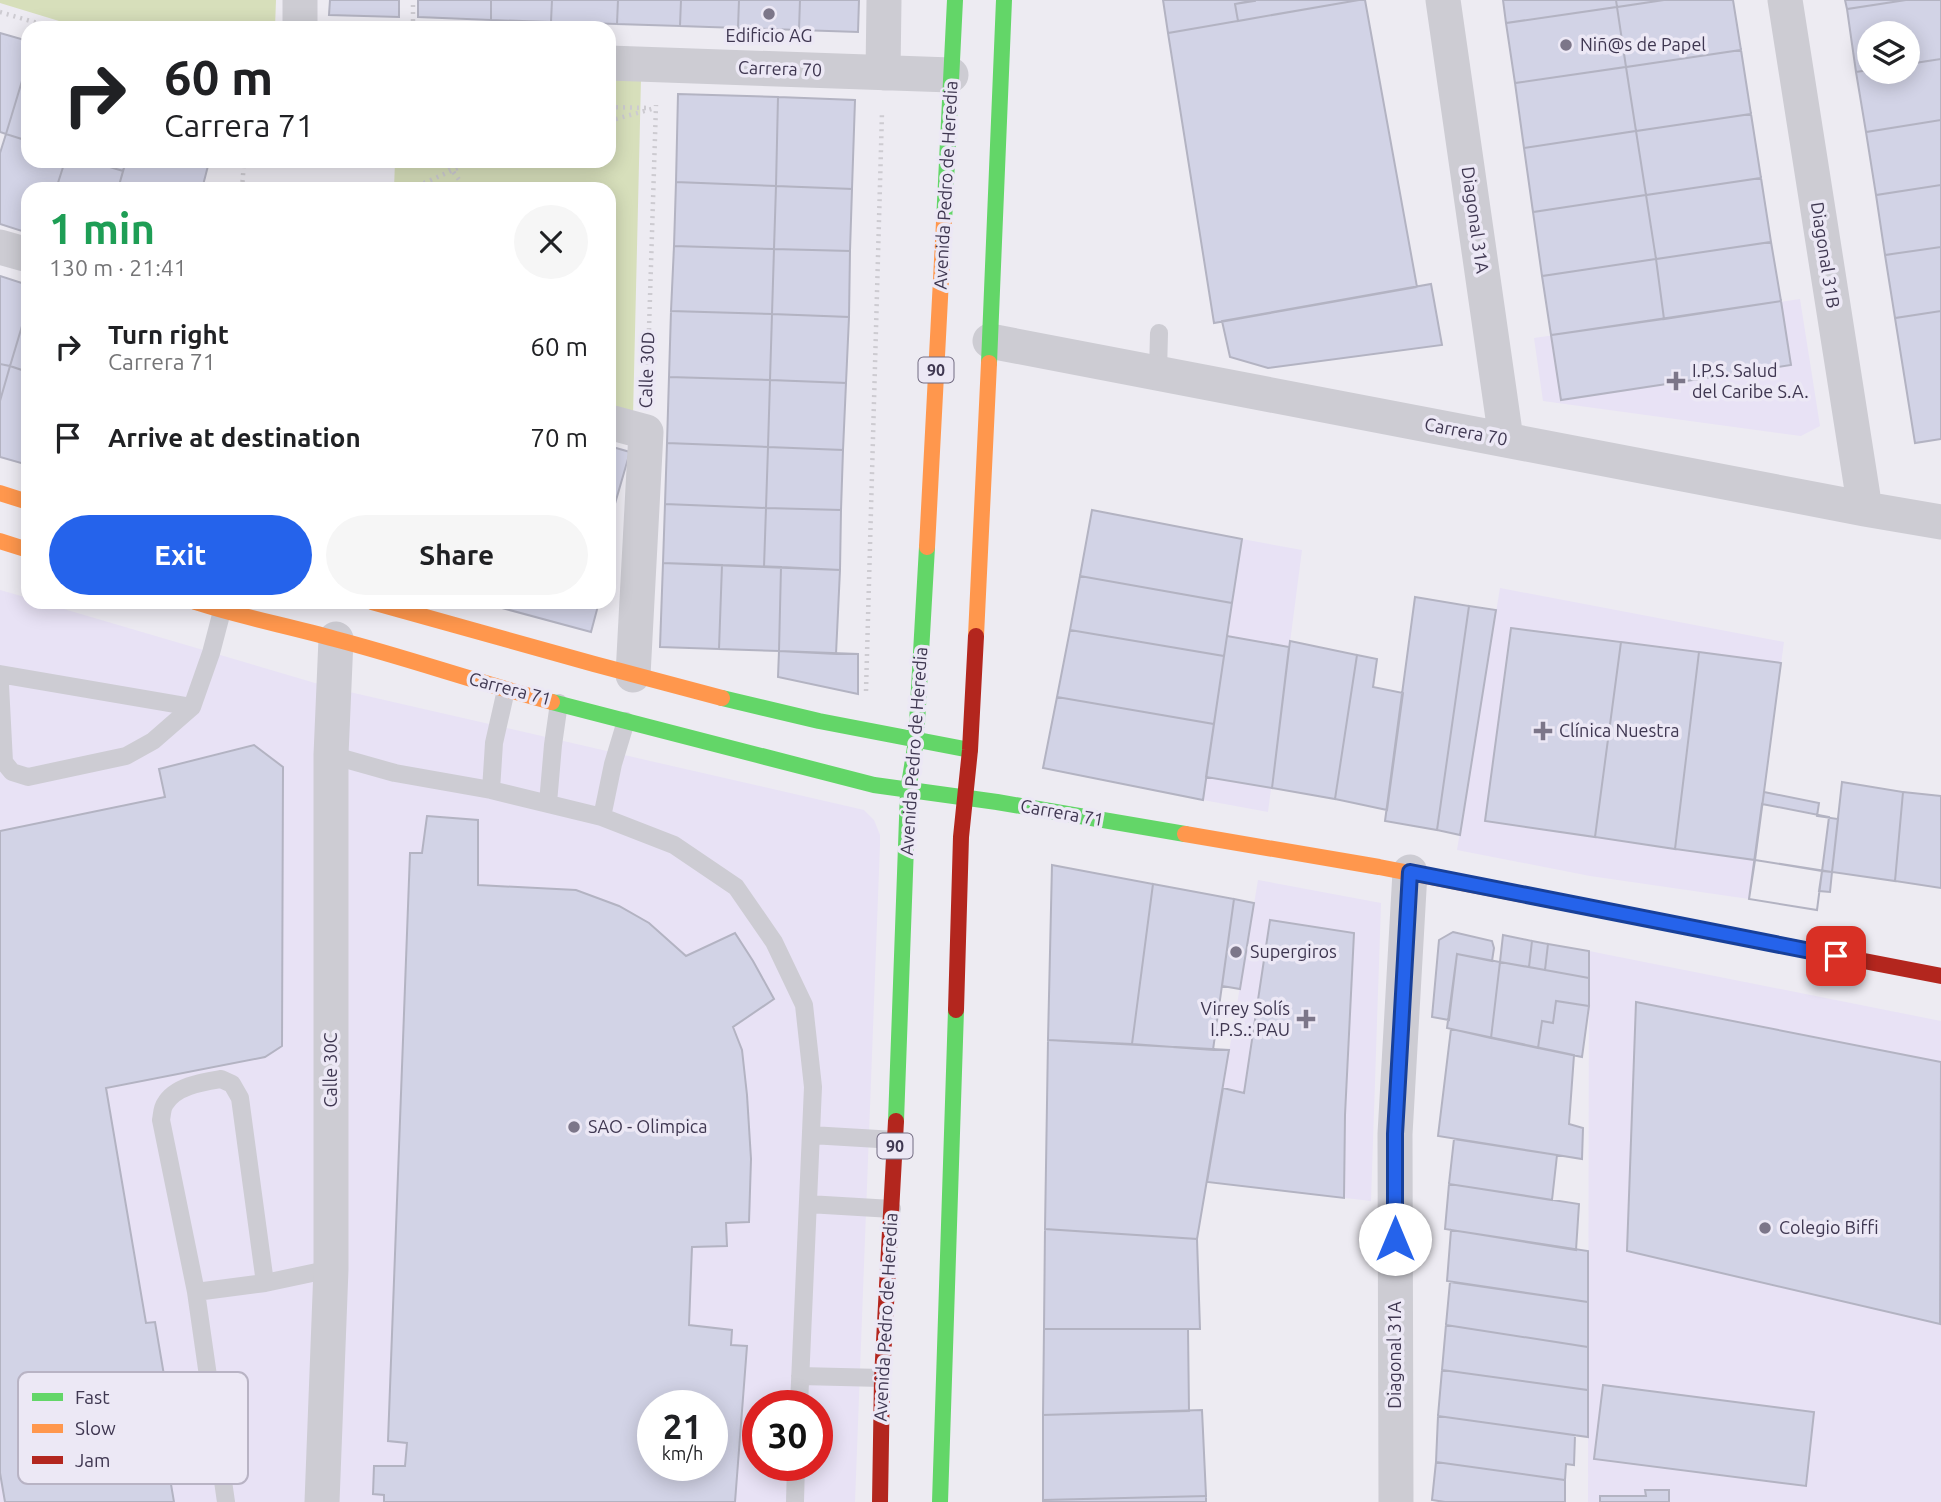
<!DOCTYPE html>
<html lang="en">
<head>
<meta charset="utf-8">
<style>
	:root { --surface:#fff; --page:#f6f6f6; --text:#202124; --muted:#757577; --accent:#2563eb }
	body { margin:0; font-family:Ubuntu,sans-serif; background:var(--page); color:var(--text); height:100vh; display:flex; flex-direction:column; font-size:26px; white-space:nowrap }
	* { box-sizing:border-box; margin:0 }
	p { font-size:23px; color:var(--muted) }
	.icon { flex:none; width:38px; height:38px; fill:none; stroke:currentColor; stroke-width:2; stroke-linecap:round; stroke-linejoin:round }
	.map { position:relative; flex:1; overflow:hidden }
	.side { position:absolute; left:21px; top:182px; width:595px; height:427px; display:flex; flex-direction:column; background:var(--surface); border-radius:21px; box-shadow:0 4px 18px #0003 }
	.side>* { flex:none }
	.banner { position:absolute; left:21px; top:21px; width:595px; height:147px; border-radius:21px; box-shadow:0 4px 18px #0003; background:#fff; color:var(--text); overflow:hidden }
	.controls { position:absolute; left:1857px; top:21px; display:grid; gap:14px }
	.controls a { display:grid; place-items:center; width:63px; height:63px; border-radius:50%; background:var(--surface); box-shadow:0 4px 18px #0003; font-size:35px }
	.speed { position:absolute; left:637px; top:1390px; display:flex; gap:14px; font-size:35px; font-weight:700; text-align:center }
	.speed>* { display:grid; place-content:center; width:91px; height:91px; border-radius:50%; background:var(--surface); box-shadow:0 4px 18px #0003; line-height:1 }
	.speed small { font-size:18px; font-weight:400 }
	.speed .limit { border:10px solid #d22; background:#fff; color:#111 }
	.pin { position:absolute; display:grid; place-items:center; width:60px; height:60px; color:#fff; margin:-30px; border-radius:14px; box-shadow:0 4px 10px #0006 }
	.me { position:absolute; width:77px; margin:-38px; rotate:0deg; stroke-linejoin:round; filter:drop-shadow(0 0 5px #0008) }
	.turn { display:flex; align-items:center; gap:24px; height:147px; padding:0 28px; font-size:32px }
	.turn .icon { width:91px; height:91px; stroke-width:2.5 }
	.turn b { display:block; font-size:49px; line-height:60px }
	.round { display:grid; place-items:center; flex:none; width:74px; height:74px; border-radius:37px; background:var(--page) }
	.overview { display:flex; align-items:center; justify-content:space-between; height:119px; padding:0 28px }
	h1 { font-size:42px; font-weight:700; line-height:52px; color:#1e9e55 }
	.cta { display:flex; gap:14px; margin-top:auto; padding:14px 28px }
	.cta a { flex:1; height:80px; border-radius:42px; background:var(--accent); color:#fff; font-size:28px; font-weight:700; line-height:80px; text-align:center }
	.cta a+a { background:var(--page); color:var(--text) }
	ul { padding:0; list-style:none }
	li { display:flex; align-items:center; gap:21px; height:91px; padding:0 28px }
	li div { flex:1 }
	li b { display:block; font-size:26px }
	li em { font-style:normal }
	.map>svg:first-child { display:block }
</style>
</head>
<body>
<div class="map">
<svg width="1941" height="1502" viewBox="0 0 1941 1502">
	<rect width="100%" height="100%" fill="#edebf2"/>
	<path fill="#e8e2f5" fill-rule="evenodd" d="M1800,299L1820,426L1801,436L1543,401L1534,338Z
		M1242,539L1302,550L1268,812L1203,800Z
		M1500,588L1784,642L1749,899L1590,876L1457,850Z
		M0,590L28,598V602H40L332,688L864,810L874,820L880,835V844L855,1502H0ZM653,1405H712V1465H653ZM758,1405H817V1465H758Z
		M1258,880L1381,903L1371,1201L1207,1182Z
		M1589,951L1941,1021V1502H1588Z"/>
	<path fill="#d7dfbb" d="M0,0H276L275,28H82L0,3Z
		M609,78L641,79L633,416L609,409V189H394L395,161H609Z"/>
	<path fill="#d2d3e6" stroke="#b3b3c2" stroke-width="2" fill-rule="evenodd" d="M330,0H399V17L329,15Z
		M418,0H491V20L418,17Z
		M491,0H552L551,22L491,20Z
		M552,0H618L617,24L551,22Z
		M618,0H681L680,26L617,24Z
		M681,0H739L738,28L680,26Z
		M739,0H800L799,30L738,28Z
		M800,0H859L858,32L799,30Z
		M1163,0H1255V1L1235,4L1238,21L1168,33Z
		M1255,0H1359L1238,21L1235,4Z
		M1359,0H1365L1417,287L1214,323L1168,33Z
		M1503,0H1616L1617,7L1506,23Z
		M1616,0H1664L1617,7Z
		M1664,0H1733L1741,50L1626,67L1617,7Z
		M1845,0H1906L1847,9Z
		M1906,0H1941V59L1908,64V33H1869V70L1856,72L1847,9Z
		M1617,7L1626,67L1515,83L1506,23Z
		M0,33L28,41V61L6,134L0,132Z
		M1741,50L1751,114L1636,131L1626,67Z
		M1941,59V120L1866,132L1856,72L1869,70V72H1908V64Z
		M28,61V141L6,134Z
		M1626,67L1636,131L1524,148L1515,83Z
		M678,94L778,97L776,186L676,182Z
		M778,97L855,100L852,189L776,186Z
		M1751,114L1761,178L1646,195L1636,131Z
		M1941,120V185L1876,195L1866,132Z
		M1636,131L1646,195L1533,212L1524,148Z
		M6,134L28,141V161H65L56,189H28V233L0,224V153Z
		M65,161H90L123,171L118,189H56Z
		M90,161H126L123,171Z
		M126,161H207L209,162L202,189H118Z
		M1761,178L1771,242L1656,259L1646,195Z
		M676,182L776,186L774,249L674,246Z
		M1941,185V247L1885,255L1876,195Z
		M776,186L852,189L850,251L774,249Z
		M1646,195L1656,259L1542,276L1533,212Z
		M1771,242L1781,301L1664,319L1656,259Z
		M674,246L774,249L772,314L671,311Z
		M1941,247V311L1895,318L1885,255Z
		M774,249L850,251L849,317L772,314Z
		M1656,259L1664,319L1551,335L1542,276Z
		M0,276L28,285V306L10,366L0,364Z
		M1431,284L1442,345L1268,368L1230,357L1222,321Z
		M1781,301L1791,365L1561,400L1551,335Z
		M28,306V372L10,366Z
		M671,311L772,314L770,380L669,377Z
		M1941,311V439L1915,443L1895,318Z
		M772,314L849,317L846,383L770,380Z
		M0,364L10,366L0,401Z
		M10,366L28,372V465L0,457V401Z
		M669,377L770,380L768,447L667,443Z
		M770,380L846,383L843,450L768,447Z
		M667,443L768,447L766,508L665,504Z
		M609,446L630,452L612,514L609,513Z
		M768,447L843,450L841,510L766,508Z
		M665,504L766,508L764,567L663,563Z
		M766,508L841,510L840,570L764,567Z
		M1092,510L1242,539L1232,603L1080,576Z
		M663,563L722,565L719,649L660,647Z
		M722,565L781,567L779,651L719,649Z
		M781,567L840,570L836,654L779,651Z
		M1080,576L1232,603L1224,656L1070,630Z
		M1415,597L1469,606L1437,830L1385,821Z
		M503,602H599L591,632L502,608Z
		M1469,606L1496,610L1460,835L1437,830Z
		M1511,628L1621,642L1595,837L1485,821Z
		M1070,630L1224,656L1214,724L1057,697Z
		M1227,636L1289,647L1272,788L1206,777Z
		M1290,641L1357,655L1335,799L1272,788Z
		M1621,642L1699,652L1675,849L1595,837Z
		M779,651L858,654V694L778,677Z
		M1699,652L1781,663L1755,860L1675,849Z
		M1357,655L1377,659L1373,687L1403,693L1387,810L1335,799Z
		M1057,697L1214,724L1203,800L1043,768Z
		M254,745L283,767L282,1046L265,1057L106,1088L146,1323L155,1322L165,1381L154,1383L174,1502H5L0,1473V831L165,797L159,769Z
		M1842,782L1903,792L1895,881L1832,872Z
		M1764,792L1819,803L1817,816L1838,819L1832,872L1755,860Z
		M1903,792L1941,796V888L1895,881Z
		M1762,804L1829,817L1817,910L1749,899Z
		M427,816L478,820V885L576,890L619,906L649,923L686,956L735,933L753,961L774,999L733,1027L742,1050L747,1095L751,1159L749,1222L726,1223L727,1246L692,1247L689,1325L732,1330L731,1345L747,1346L735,1502H384V1495L373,1494L374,1466H405L407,1443L388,1441L410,853H422ZM653,1405H712V1465H653Z
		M1755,860L1822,871L1817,910L1749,899Z
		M1052,865L1153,884L1132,1044L1048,1040Z
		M1822,871L1832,872L1830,892L1819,891Z
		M1153,884L1234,899L1213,1050L1132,1044Z
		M1234,899L1254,903L1240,989L1222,986Z
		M1270,920L1354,933L1345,1115L1344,1198L1207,1182L1223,1088L1244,1093Z
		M1453,932L1492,941L1494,948L1492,961L1457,954L1449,1020L1432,1017L1439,940Z
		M1503,935L1532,941L1529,967L1500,962Z
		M1532,941L1548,944L1545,970L1529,967Z
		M1548,944L1589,951V978L1545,970Z
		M1457,954L1500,962L1491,1038L1447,1028Z
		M1500,962L1589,978V1006L1556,1001L1553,1023L1542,1021L1538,1048L1491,1038Z
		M1556,1001L1589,1006L1582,1057L1538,1048L1542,1021L1553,1023Z
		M1636,1002L1941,1062L1940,1324L1627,1251Z
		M1451,1029L1574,1055L1569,1124L1583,1128L1582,1159L1438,1136Z
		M1048,1040L1229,1050L1197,1239L1045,1229Z
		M1454,1139L1557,1155L1552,1200L1449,1184Z
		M1449,1184L1579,1204L1576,1250L1445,1229Z
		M1045,1229L1197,1239L1200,1329H1044Z
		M1451,1230L1588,1251V1302L1447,1281Z
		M1450,1282L1588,1302V1347L1446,1325Z
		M1446,1325L1588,1347V1390L1442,1370Z
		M1044,1329H1188L1189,1411L1043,1415Z
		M1442,1370L1588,1390V1437L1438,1416Z
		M1603,1385L1814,1412L1806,1486L1594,1459Z
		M1202,1410L1206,1496L1043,1500V1415Z
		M1438,1416L1575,1435L1574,1465L1566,1464L1565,1480L1436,1462Z
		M1436,1462L1565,1480V1502H1445L1432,1500Z
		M1645,1490H1669V1502H1600V1496H1646Z
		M1206,1496V1502H1043V1500Z"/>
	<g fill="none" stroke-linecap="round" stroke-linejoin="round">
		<path stroke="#cdcbd1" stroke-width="4.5" stroke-dasharray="2 5" stroke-linecap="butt" d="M0,12L54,28
			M413,28V0
			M609,107L650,108
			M609,121L655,108
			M445,161L466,189
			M242,189L244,161
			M411,189L473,161
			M647,393L656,105
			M866,691L882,112"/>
		<path stroke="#cdccd3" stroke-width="18" d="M1158,372L1159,333
			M0,674L192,707L211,653L222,611
			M0,685L4,762L12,772L28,777L126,756L153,741L192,707
			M331,755L395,773L491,790L602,817L674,845L736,887L774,942L804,1005L813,1087L799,1405
			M491,790L494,743L506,690
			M548,803L553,745L559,703
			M602,817L613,764L626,721
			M811,1135L895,1140
			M808,1204L892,1209
			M196,1292L265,1283L331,1269
			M800,1376L882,1378
			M226,1502L196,1292L161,1120C162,1115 162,1108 165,1104C175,1086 203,1082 221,1079L232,1084L240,1098L265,1283
			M795,1502L796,1465"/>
		<path stroke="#cdccd3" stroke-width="35" d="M1443,0L1506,439
			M1785,0L1865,509
			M300,28V0
			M609,63L951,75
			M883,73L884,0
			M0,247L28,255
			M990,341L1865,509L1941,522
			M609,422L646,432L633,675
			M322,1502L331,1269V755L336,639
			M1396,1502L1395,1134L1410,872"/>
		<path stroke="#63d668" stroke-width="16" d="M944,222L955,0
			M989,363L1004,0
			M722,698L819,721L970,750
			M552,702L874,785L997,802L1185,834
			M896,1121L908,791L916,741L927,547
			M940,1502L956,1010"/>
		<path stroke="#ff974d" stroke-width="16" d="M0,493L28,502
			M0,541L28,550
			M927,547L944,222
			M195,602C241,617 289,626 335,639C408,658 479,683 552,702
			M372,602L594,664L722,698
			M976,636L989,363
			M1185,834L1379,867L1724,934"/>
		<path stroke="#b3261e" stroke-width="16" d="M1724,934L1941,976
			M956,1010L961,837L970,750L976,636
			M880,1502L882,1378L896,1121"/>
	</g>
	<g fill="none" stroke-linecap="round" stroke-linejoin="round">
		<defs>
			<path id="route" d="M1395,1239V1134L1410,872L1836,956"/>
		</defs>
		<use href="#route" stroke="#184099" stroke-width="18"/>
		<use href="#route" stroke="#2563eb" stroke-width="12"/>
	</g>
	<g fill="#7c7689" stroke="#ece8f5" stroke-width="2.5">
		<circle cx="769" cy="14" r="7"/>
		<circle cx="1566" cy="45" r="7"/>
		<path d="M1672.5 370.5h7v7h7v7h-7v7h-7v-7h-7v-7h7z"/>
		<path d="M1539.5 720.5h7v7h7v7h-7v7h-7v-7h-7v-7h7z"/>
		<circle cx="1236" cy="952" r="7"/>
		<path d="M1302.5 1008.5h7v7h7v7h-7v7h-7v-7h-7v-7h7z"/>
		<circle cx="574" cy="1127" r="7"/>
		<circle cx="1765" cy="1228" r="7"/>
	</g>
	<g text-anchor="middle" stroke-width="7" stroke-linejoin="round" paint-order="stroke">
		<g fill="#ece8f5" stroke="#736c82" stroke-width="2">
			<rect x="918.5" y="357.5" width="35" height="25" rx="5"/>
			<rect x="877.5" y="1133.5" width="35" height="25" rx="5"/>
		</g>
		<g font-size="16" font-weight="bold" fill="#3f3751">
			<text x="936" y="376">90</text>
			<text x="895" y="1152">90</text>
		</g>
		<g font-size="18" fill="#3f3751" stroke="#ece8f5" text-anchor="start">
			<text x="769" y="42" text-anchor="middle">Edificio AG</text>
			<text x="1580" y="51">Niñ@s de Papel</text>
			<text x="1692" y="377">I.P.S. Salud<tspan x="1692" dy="21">del Caribe S.A.</tspan></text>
			<text x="1559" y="737">Clínica Nuestra</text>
			<text x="1250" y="958">Supergiros</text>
			<text x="1290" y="1015" text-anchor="end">Virrey Solís<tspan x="1290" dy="21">I.P.S.: PAU</tspan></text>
			<text x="588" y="1133">SAO - Olimpica</text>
			<text x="1779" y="1234">Colegio Biffi</text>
		</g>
		<g font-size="18" fill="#3f3751" stroke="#ece8f5">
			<text transform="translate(780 69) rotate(2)" y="6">Carrera 70</text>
			<text transform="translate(946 185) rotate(-87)" y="6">Avenida Pedro de Heredia</text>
			<text transform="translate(1475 220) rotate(82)" y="6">Diagonal 31A</text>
			<text transform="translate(1825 255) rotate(81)" y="6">Diagonal 31B</text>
			<text transform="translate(647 370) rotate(-88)" y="6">Calle 30D</text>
			<text transform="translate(1466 432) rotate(11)" y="6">Carrera 70</text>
			<text transform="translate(510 689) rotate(15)" y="6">Carrera 71</text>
			<text transform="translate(914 751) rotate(-86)" y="6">Avenida Pedro de Heredia</text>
			<text transform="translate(1062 813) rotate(10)" y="6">Carrera 71</text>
			<text transform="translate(331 1070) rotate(-90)" y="6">Calle 30C</text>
			<text transform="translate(886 1317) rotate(-87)" y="6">Avenida Pedro de Heredia</text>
			<text transform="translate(1395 1355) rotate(-90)" y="6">Diagonal 31A</text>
		</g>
	</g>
	<rect x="18" y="1372" width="230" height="112" rx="10" fill="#ece8f5" stroke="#b8b3c4" stroke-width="2"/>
	<rect x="32" y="1393" width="31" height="8" fill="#63d668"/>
	<rect x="32" y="1424" width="31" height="9" fill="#ff974d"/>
	<rect x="32" y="1456" width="31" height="8" fill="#b3261e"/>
	<g font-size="19" fill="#3f3751">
		<text x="75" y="1404">Fast</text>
		<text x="75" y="1435">Slow</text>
		<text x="75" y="1467">Jam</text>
	</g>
</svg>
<div class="controls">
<a><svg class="icon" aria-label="layers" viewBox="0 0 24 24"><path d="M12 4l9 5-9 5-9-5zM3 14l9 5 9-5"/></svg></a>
</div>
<div class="speed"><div>21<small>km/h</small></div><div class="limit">30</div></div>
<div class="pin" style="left:1836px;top:956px;background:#d93025"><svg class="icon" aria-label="arrive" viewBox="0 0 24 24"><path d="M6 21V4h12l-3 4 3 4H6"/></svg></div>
<svg class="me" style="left:1395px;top:1239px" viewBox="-20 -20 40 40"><circle r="19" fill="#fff"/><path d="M0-13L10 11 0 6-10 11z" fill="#2563eb"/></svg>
<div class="banner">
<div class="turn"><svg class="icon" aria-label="right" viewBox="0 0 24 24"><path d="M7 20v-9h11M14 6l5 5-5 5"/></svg><div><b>60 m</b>Carrera 71</div></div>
</div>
<section class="side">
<div class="overview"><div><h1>1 min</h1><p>130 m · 21:41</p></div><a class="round"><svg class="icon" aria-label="close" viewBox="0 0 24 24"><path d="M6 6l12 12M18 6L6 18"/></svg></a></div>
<ul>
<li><svg class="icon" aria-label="right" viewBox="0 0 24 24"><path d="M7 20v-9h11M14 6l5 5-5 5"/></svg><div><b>Turn right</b><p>Carrera 71</p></div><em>60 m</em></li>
<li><svg class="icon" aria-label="arrive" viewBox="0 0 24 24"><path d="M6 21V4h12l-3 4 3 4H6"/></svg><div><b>Arrive at destination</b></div><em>70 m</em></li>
</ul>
<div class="cta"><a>Exit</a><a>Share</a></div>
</section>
</div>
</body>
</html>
